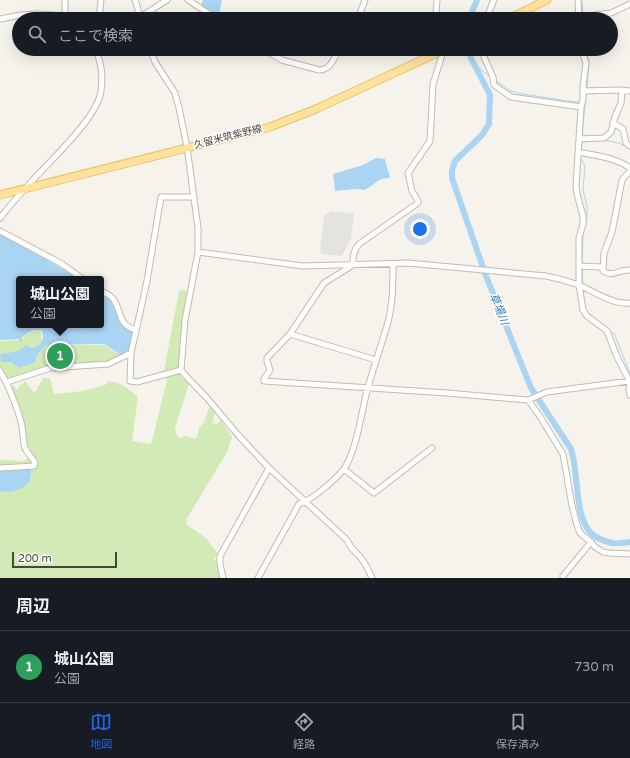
<!DOCTYPE html>
<html lang="ja">
<head>
<meta charset="utf-8">
<style>
	:root { --surface:#171b24; --page:#20242c; --text:#f1f3f6; --muted:#9ea1a6; --line:#363941; --accent:#2563eb }
	body { margin:0; font-family:"Varela Round","Noto Sans JP",sans-serif; background:var(--page); color:var(--text) }
	.scale { position:absolute; left:12px; bottom:10px; width:105px; box-sizing:border-box; padding-left:4px; border:2px solid #4b4439; border-top:0; font-size:11px; line-height:14px; white-space:nowrap; color:#4b4439; -webkit-text-stroke:3px #fff; paint-order:stroke }
	.you { position:absolute; left:420px; top:229px; width:14px; height:14px; margin:-10px; border:3px solid #fff; border-radius:50%; background:#1a73e8; box-shadow:0 0 0 6px #1a73e833 }
	.badge { display:grid; place-items:center; width:26px; height:26px; border-radius:50%; background:var(--accent); color:#fff; font-size:13px; font-weight:700 }
	.pin { position:absolute; translate:-50% -50%; border:2px solid #fff; box-shadow:0 1px 4px #0006 }
	.popup { position:absolute; left:16px; top:276px; width:88px; height:52px; box-sizing:border-box; display:grid; place-content:center; border-radius:4px; background:var(--surface); filter:drop-shadow(0 1px 3px #0005); font-size:13px; white-space:nowrap; color:var(--muted) }
	.popup b { font-size:15px; color:var(--text) }
	.popup::after { content:''; position:absolute; left:50%; top:100%; margin-left:-8px; border:8px solid transparent; border-top-color:var(--surface) }
	.list { margin:0; padding:0; list-style:none }
	h2 { display:flex; justify-content:space-between; align-items:center; height:52px; margin:0; padding:0 16px; font-size:17px }
	h2 small { font-size:13px; font-weight:400; color:var(--muted) }
	.list li { display:grid; grid-template-columns:26px 1fr auto; gap:12px; align-items:center; box-sizing:border-box; height:72px; padding:0 16px; border-top:1px solid var(--line) }
	.list b { display:block; font-size:15px; white-space:nowrap }
	.list p { margin:0; font-size:13px; white-space:nowrap; color:var(--muted) }
	.list em { font-size:13px; font-style:normal; color:var(--muted) }
	.icon { flex:none; width:22px; height:22px; fill:none; stroke:currentColor; stroke-width:2; stroke-linecap:round; stroke-linejoin:round }
	.map { position:relative; flex:none; width:630px; height:578px; overflow:hidden }
	.search { position:absolute; background:var(--surface); box-shadow:0 4px 16px #0002; left:12px; right:12px; top:12px; height:44px; display:flex; align-items:center; gap:10px; box-sizing:border-box; padding:0 14px; border-radius:22px; color:var(--muted); font-size:15px }
	.sheet { height:124px; background:var(--surface) }
	nav { display:flex; justify-content:space-around; align-items:center; box-sizing:border-box; height:56px; border-top:1px solid var(--line); background:var(--surface); font-size:11px; color:var(--muted) }
	nav a { display:grid; justify-items:center; gap:2px }
	nav .on { color:var(--accent) }
	.map>svg:first-child { display:block }
	.green { fill:#d2eab5 }
	.parking { fill:#e5e3e0 }
	.water { fill:#a9d4f2 }
	.lines { fill:none; stroke-linecap:round; stroke-linejoin:round }
	.stream { stroke:#a9d4f2; stroke-width:1 }
	.river { stroke:#a9d4f2; stroke-width:6 }
	.minor-casing { stroke:#c2bbae; stroke-width:7 }
	.major-casing { stroke:#e6c16a; stroke-width:9 }
	.minor { stroke:#fff; stroke-width:5 }
	.major { stroke:#ffe39c; stroke-width:7 }
	.major-bridge-casing { stroke:#e6c16a; stroke-width:9; stroke-linecap:butt }
	.major-bridge { stroke:#ffe39c; stroke-width:7 }
	.labels { text-anchor:middle; dominant-baseline:central; stroke-width:3; stroke-linejoin:round; paint-order:stroke }
	.street-label { font-size:10px; fill:#4b4439; stroke:#fff }
	.water-label { font-size:11px; font-style:italic; fill:#2e7ab2; stroke:#fff }
</style>
</head>
<body>
<div class="map">
<svg width="630" height="578" viewBox="0 0 630 578">
	<rect width="100%" height="100%" fill="#f6f3ec"/>
	<path class="green" d="M181 290 186 291 187 294 178 374 189 384 175 428 177 436 179 438 186 436 196 439C199 434 197 427 203 424L210 406 215 412 212 423 217 424 221 420 232 437 227 452 186 520 187 525 206 538 218 554 214 559 227 578H0V491L3 492 30 481 32 469H0V460L23 461 33 457 27 449 10 385 14 386 17 390 21 384 23 385 24 382H26L33 392 36 391 43 378H50L54 394 83 391 105 385 108 381C121 382 129 389 138 397L132 441 150 444 152 441 167 380 164 371 179 291Z
		M41 331V341L46 345H103L121 355 110 362 67 366 8 381 0 368V341L19 340 31 332Z"/>
	<path class="parking" d="M331 211 354 214 351 239 342 256 321 254 320 249 324 216Z"/>
	<path class="water" d="M203 0H222L219 15 216 16 201 5Z
		M376 158 385 159 390 178 381 179 365 190 356 189 335 191 333 174 363 165Z
		M0 233 80 279H19V325H101V293C122 303 111 325 134 332L130 351 121 355 104 344 46 345 36 356 35 362 19 368 11 362H1L0 354C9 353 21 352 26 345L32 348C42 346 44 340 42 330L31 331 21 338 22 342H20L19 339 0 340Z
		M33 467C30 471 32 477 29 482 25 489 7 494 0 491V469Z"/>
	<g class="lines">
		<path class="stream" d="M582 0 583 15
			M585 49 589 61 587 88
			M474 64 490 77
			M496 81 509 90 517 93 567 101 581 102
			M582 136 586 94
			M604 140 619 143 630 149
			M582 142 595 141
			M581 150 582 141
			M580 157 585 166 583 189 587 207V216L586 222
			M582 264 583 233
			M582 269 583 284
			M583 289 585 308 588 313 615 335 630 374"/>
		<path class="river" d="M469 19 477 0
			M469 49 471 58 490 95 489 124 482 135 455 161 452 170V178L486 276 531 388 571 449C579 472 574 514 590 532 595 538 604 541 612 543 617 544 624 543 630 542"/>
		<g class="minor-casing">
			<path id="minor" d="M135 0 140 16
				M188 0 217 19
				M437 0 436 13 439 19
				M578 0 579 19
				M65 16V0
				M579 17 611 13 630 4
				M0 19 21 15 38 14 99 18H131L142 16 167 0
				M99 19 101 0
				M358 19 365 0
				M486 19 494 0
				M150 49 155 62 175 93 179 108 187 147 198 228V252L185 320 181 370 184 374 207 398 238 435 269 468 347 540C350 548 356 552 361 558 366 564 369 571 372 578
				M262 49 282 60 319 70C331 70 334 58 339 49
				M444 49 433 84 430 141 408 173 412 191 418 201V203L359 244C353 251 353 257 353 265L324 283 290 334 267 358V361L270 370 264 379V381L447 393 528 400 547 392 630 381
				M483 49 484 57 493 77 494 85 511 97 581 107
				M581 49 586 63 583 86V99L581 107 576 186 577 194 583 216V224L579 238V285L583 310 587 316 607 331 618 359 630 382 629 389 630 395
				M583 91 619 90 630 91
				M613 123 623 129 626 143 630 146
				M579 139 604 138 611 132 615 117 621 103 622 90
				M578 152C595 155 616 158 630 168
				M630 171 622 180 612 232 604 253 603 271C613 278 619 269 630 270
				M0 218C10 205 21 193 32 181 50 161 98 117 101 91 102 84 102 74 101 67 100 61 97 55 97 49
				M0 231 62 264 83 279
				M198 252 303 266 408 263 546 276C557 278 568 281 579 285 595 292 613 305 630 303
				M579 266 602 267
				M101 291C106 293 111 295 114 300 122 313 118 325 136 330
				M290 334 376 360
				M181 370 137 382 130 381 131 353 147 281 161 197H194
				M0 371C9 386 18 409 22 426 23 433 23 441 25 448 27 453 33 458 35 463L34 466 0 468
				M7 382 50 368 108 364 131 353
				M528 400 539 415 563 454 572 506 577 525 580 533 591 542 595 547 603 552 610 553 630 554
				M344 469 374 493 432 448
				M563 576 591 542
				M223 578 220 564V556L269 468
				M258 578 299 504C311 501 336 479 344 469 356 451 361 416 366 395 372 371 381 347 388 322 393 303 393 283 393 264"/>
		</g>
		<g class="major-casing">
			<path id="major" d="M508 19 547 0
				M0 195 270 127 316 109 437 53"/>
		</g>
		<use href="#minor" class="minor"/>
		<use href="#major" class="major"/>
		<g class="major-bridge-casing">
			<path id="major-bridge" d="M437 53 444 49"/>
		</g>
		<use href="#major-bridge" class="major-bridge"/>
	</g>
	<g class="labels">
		<g class="street-label">
			<text transform="translate(228 137) rotate(-14)">久留米筑紫野線</text>
		</g>
		<g class="water-label">
			<text transform="translate(499 309) rotate(68)">草場川</text>
		</g>
	</g>
</svg>
<div class="scale">200 m</div>
<div class="you"></div>
<div class="pin badge" style="left:60px;top:356px;background:#2e9e5b">1</div>
<div class="popup"><b>城山公園</b>公園</div>
<div class="search"><svg class="icon" aria-label="search" viewBox="0 0 24 24"><circle cx="10" cy="10" r="6"/><path d="M15 15l6 6"/></svg>ここで検索</div>
</div>
<section class="sheet">
<h2>周辺<small></small></h2>
<ul class="list">
<li><span class="badge" style="background:#2e9e5b">1</span><div><b>城山公園</b><p>公園</p></div><em>730 m</em></li>
</ul>
</section>
<nav>
<a class="on"><svg class="icon" aria-label="map" viewBox="0 0 24 24"><path d="M3 6l6-2 6 2 6-2v14l-6 2-6-2-6 2zM9 4v14M15 6v14"/></svg>地図</a>
<a><svg class="icon" aria-label="directions" viewBox="0 0 24 24"><path d="M12 3l9 9-9 9-9-9zM9 14v-3h6M13 9l2 2-2 2"/></svg>経路</a>
<a><svg class="icon" aria-label="saved" viewBox="0 0 24 24"><path d="M7 4h10v16l-5-4-5 4z"/></svg>保存済み</a>
</nav>
</body>
</html>
